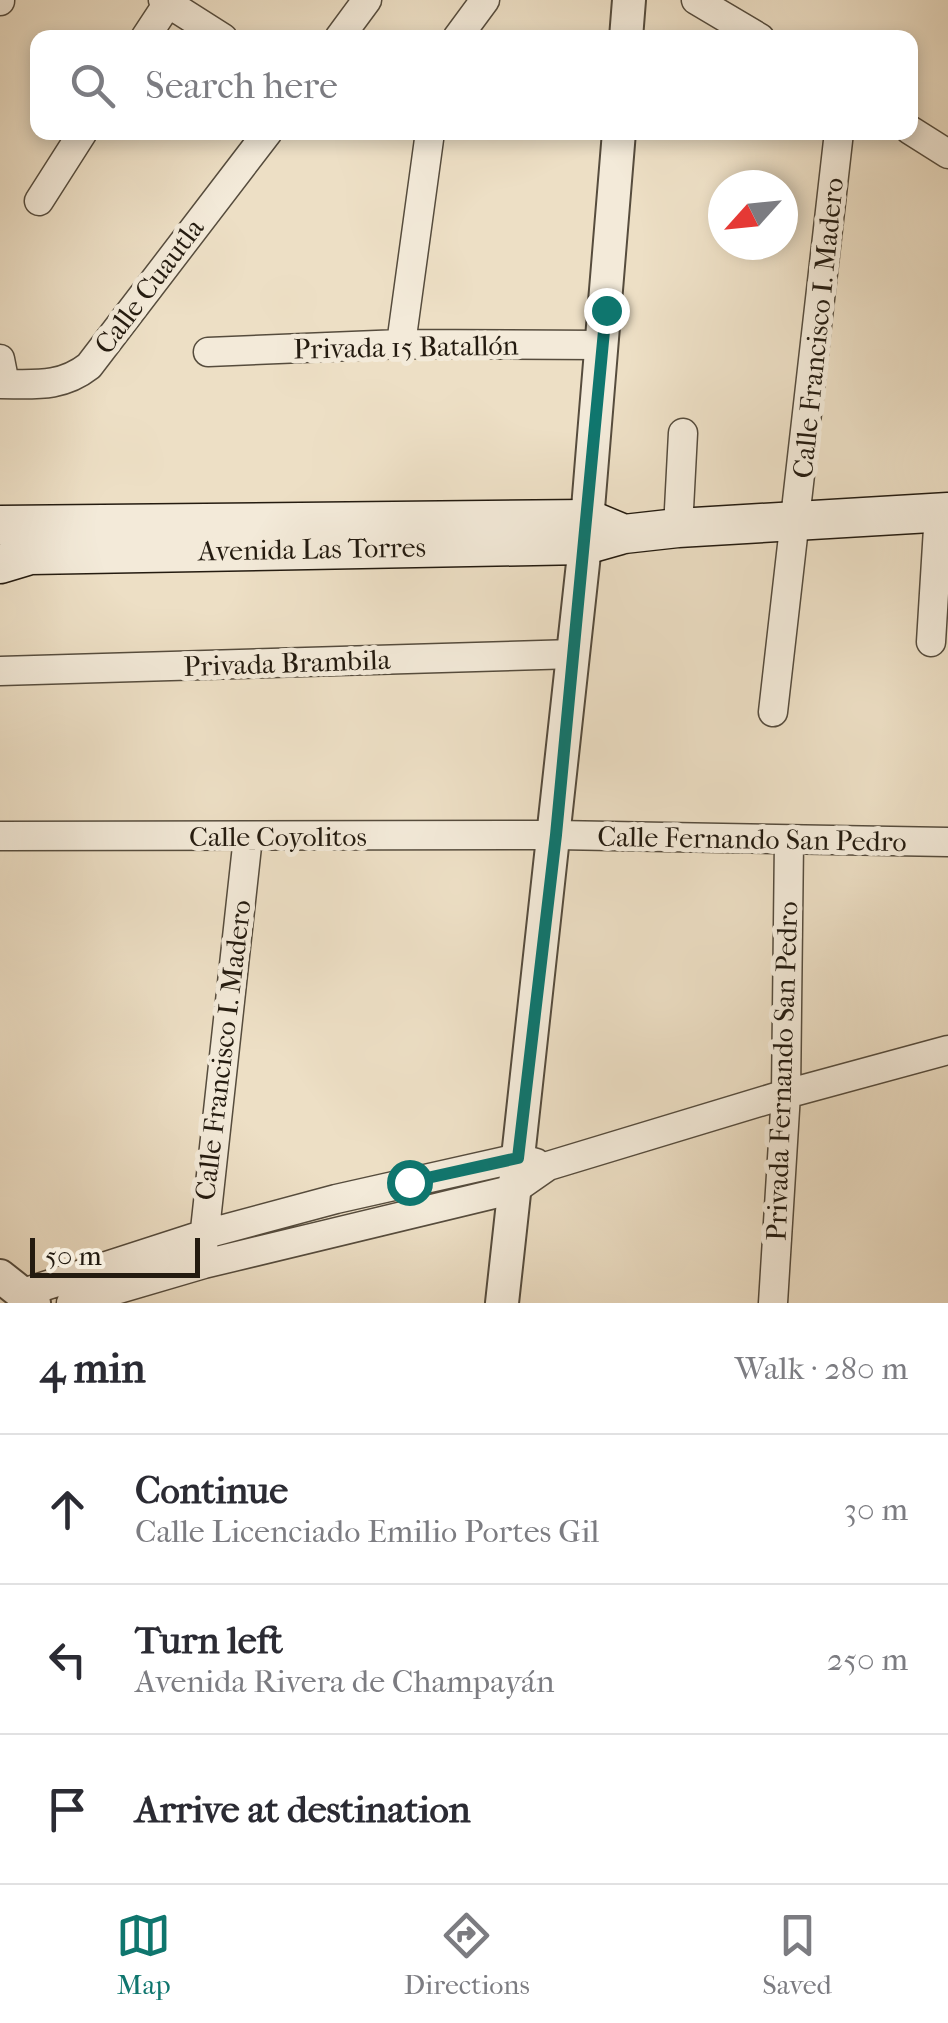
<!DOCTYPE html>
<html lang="en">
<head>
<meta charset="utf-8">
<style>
	:root { --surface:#fff; --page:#f7f7f7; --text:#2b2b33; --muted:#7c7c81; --line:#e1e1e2; --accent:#0f766e }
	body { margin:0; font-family:"IM FELL French Canon",serif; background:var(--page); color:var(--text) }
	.compass { position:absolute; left:708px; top:170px; width:90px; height:90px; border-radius:50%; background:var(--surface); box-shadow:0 5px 15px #0003; rotate:243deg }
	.scale { position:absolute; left:30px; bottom:25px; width:170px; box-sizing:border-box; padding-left:10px; border:5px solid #241b10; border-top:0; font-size:28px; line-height:35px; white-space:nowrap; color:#241b10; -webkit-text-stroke:8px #f3ead9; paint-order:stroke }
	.stop { position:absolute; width:30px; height:30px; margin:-22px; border:8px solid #0f766e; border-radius:50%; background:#fff }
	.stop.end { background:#0f766e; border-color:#fff; box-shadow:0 2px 10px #0008 }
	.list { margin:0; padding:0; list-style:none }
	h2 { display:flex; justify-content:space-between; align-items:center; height:130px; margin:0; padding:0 40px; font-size:42px }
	h2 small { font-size:32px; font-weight:400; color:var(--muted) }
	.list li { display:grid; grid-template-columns:65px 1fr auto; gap:30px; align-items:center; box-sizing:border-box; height:150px; padding:0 40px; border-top:2px solid var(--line) }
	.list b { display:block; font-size:38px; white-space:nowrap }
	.list p { margin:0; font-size:32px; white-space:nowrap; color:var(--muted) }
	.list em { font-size:32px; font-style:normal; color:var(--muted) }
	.icon { flex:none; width:55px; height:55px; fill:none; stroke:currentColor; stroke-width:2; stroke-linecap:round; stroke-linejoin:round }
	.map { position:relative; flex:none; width:948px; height:1303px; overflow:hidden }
	.search { position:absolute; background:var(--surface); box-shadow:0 5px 15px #0003; left:30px; right:30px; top:30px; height:110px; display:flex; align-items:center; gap:25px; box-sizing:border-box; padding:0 35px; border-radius:20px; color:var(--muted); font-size:38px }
	.sheet { height:580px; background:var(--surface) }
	nav { display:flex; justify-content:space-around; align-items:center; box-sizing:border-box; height:140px; border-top:2px solid var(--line); background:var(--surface); font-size:28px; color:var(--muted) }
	nav a { display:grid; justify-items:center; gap:5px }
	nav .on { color:var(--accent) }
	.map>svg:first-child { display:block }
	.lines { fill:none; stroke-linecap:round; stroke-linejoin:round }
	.minor-casing { stroke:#564c3d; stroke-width:31 }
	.tertiary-casing { stroke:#564c3d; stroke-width:36 }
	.secondary-casing { stroke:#241b10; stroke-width:41 }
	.minor { stroke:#f3ead9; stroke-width:28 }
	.tertiary { stroke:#f3ead9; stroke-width:32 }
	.secondary { stroke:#f3ead9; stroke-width:38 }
	.route { stroke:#0f766e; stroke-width:12 }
	.labels { text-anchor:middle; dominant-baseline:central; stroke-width:10; stroke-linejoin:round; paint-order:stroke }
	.street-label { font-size:28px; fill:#241b10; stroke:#f3ead9 }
</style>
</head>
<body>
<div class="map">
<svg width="948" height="1303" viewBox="0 0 948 1303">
	<rect width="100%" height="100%" fill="#eddfc5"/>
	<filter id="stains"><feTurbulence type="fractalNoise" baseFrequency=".002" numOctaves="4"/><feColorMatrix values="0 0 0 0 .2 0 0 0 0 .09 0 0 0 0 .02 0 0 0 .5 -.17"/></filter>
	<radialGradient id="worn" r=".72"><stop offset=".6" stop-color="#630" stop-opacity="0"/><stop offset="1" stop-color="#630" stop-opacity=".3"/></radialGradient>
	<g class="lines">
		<g class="minor-casing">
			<path id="minor" d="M163 0 223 38
				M696 0 760 38
				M0 1V0
				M145 38 168 3
				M339 38 367 0
				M457 38 485 0
				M910 130 948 154
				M39 201 83 132
				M401 344 430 132
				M208 352 401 344 603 345
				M0 359 5 384
				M0 384C34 384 61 388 89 366L268 132
				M678 528 683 433
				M931 642 939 512
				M0 671 574 654
				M773 712 839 132
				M0 836 556 835 948 842
				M203 1248 248 837
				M23 1293 202 1235 336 1199 518 1158 536 1163
				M71 1303 204 1264 515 1189 548 1166 786 1094 948 1050
				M773 1303 786 1094 789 840"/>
		</g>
		<g class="tertiary-casing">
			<path id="tertiary" d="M626 38 629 0
				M0 1276 34 1303
				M502 1303 585 545 619 132"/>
		</g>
		<g class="secondary-casing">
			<path id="secondary" d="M0 525 588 519 624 534
				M0 564 30 555 585 545 624 534 678 528 948 512"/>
		</g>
		<use href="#minor" class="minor"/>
		<use href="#tertiary" class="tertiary"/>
		<use href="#secondary" class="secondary"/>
	</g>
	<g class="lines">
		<path class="route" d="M409 1182 518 1158 556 835 606 310"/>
	</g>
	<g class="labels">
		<g class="street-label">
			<text transform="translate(149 286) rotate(-53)">Calle Cuautla</text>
			<text transform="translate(818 328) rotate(-84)">Calle Francisco I. Madero</text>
			<text transform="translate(406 347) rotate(-1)">Privada 15 Batallón</text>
			<text transform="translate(312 549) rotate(-1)">Avenida Las Torres</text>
			<text transform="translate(287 663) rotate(-2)">Privada Brambila</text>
			<text x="278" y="836">Calle Coyolitos</text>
			<text transform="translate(752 839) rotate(1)">Calle Fernando San Pedro</text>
			<text transform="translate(223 1050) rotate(-83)">Calle Francisco I. Madero</text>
			<text transform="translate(782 1071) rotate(-88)">Privada Fernando San Pedro</text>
		</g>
	</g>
	<rect width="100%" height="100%" filter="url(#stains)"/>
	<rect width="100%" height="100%" fill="url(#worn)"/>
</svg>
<svg class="compass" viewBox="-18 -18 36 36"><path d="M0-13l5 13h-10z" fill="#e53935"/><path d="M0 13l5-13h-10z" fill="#7c7c81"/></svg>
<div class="scale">50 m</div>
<div class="stop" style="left:409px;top:1182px"></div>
<div class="stop end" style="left:606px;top:310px"></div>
<div class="search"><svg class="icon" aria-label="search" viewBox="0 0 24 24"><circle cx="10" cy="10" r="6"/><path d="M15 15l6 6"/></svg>Search here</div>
</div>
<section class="sheet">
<h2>4 min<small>Walk · 280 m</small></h2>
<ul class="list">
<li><svg class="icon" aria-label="ahead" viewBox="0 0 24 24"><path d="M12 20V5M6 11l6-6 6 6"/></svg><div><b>Continue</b><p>Calle Licenciado Emilio Portes Gil</p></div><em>30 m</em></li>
<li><svg class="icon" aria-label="left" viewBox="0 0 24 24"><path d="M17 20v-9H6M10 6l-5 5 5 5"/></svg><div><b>Turn left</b><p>Avenida Rivera de Champayán</p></div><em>250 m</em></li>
<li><svg class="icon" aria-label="arrive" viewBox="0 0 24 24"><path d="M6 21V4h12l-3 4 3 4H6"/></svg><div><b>Arrive at destination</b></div></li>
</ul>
</section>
<nav>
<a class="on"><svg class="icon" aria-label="map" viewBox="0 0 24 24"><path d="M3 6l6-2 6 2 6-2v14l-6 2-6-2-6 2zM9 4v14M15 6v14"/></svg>Map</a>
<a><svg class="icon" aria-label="directions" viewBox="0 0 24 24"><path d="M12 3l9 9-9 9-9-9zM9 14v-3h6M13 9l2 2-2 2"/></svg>Directions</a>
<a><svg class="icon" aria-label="saved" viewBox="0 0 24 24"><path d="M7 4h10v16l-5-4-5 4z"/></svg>Saved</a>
</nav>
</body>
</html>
